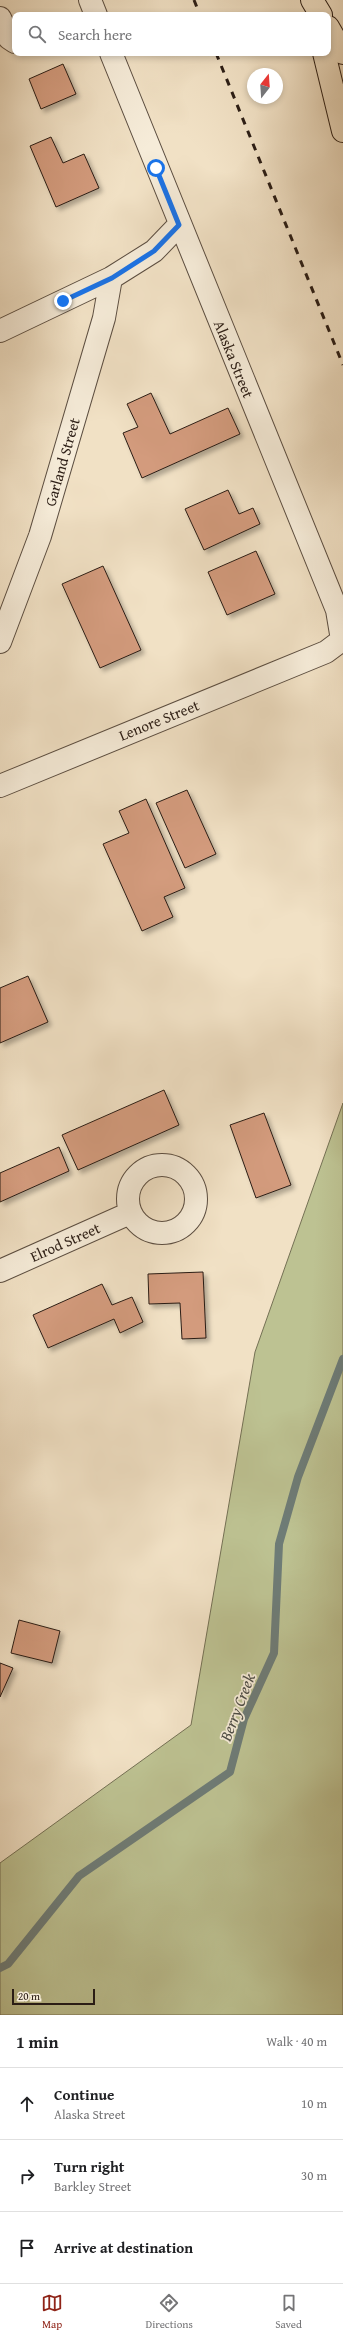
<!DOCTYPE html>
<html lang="en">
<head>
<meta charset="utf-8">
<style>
	:root { --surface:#fff; --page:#f2f2f2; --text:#202124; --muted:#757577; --line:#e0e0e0; --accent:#8f2418 }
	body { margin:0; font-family:"Gentium Book Plus",serif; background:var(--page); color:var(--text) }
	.compass { position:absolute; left:247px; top:68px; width:36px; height:36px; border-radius:50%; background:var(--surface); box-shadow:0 2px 6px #0003; rotate:17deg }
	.scale { position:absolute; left:12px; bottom:10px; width:83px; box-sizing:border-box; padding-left:4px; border:2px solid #2b1d15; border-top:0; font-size:11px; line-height:14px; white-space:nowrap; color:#2b1d15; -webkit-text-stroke:3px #f6ecd9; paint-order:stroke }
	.stop { position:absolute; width:12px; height:12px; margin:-9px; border:3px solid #1a73e8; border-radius:50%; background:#fff }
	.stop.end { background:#1a73e8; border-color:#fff; box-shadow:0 1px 4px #0008 }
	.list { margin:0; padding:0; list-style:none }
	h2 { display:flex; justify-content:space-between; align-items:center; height:52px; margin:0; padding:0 16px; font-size:17px }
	h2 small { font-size:13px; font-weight:400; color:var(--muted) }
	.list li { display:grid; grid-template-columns:26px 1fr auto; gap:12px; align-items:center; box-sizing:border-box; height:72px; padding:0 16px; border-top:1px solid var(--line) }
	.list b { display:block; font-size:15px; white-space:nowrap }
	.list p { margin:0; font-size:13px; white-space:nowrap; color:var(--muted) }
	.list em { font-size:13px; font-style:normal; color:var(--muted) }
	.icon { flex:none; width:22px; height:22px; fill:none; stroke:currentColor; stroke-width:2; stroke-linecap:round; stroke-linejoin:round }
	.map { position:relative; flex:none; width:343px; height:2015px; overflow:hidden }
	.search { position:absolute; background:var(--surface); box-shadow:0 2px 6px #0003; left:12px; right:12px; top:12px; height:44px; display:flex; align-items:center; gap:10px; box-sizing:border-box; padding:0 14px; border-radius:8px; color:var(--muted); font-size:15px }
	.sheet { height:268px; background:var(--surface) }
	nav { display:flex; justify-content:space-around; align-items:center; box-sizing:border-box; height:56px; border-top:1px solid var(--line); background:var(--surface); font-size:11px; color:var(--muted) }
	nav a { display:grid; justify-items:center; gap:2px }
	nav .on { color:var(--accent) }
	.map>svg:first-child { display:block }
	.green { fill:#bdc292; stroke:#747054 }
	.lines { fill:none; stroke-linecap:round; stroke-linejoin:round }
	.stream { stroke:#6e7c77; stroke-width:8 }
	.building { fill:#d39b7d; stroke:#2b1d15; filter:url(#shadow) }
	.minor-casing { stroke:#5c4e41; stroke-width:24 }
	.major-casing { stroke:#2b1d15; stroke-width:24 }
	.minor { stroke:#f6ecd9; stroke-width:22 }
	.major { stroke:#f1e1c5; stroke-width:22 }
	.rail { stroke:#2b1d15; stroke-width:3; stroke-dasharray:7 7; stroke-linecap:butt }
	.route { stroke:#1a73e8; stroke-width:5 }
	.labels { text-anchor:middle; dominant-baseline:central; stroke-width:3.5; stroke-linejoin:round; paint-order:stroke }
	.street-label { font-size:15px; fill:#2b1d15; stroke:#f6ecd9 }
	.water-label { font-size:16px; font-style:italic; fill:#4d4d46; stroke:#f6ecd9 }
</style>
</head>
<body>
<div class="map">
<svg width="343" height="2015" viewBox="0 0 343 2015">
	<defs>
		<filter id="shadow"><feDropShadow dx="3.5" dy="3.5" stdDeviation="2" flood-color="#0004"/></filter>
	</defs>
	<rect width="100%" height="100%" fill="#f1e1c5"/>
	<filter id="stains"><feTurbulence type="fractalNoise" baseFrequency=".005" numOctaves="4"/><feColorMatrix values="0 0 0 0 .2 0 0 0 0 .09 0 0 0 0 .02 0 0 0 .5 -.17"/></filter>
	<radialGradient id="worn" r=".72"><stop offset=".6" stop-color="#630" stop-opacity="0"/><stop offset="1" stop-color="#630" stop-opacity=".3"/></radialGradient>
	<path class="green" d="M343 1103V2015H0V1863L191 1725 255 1352Z"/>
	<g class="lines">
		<path class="stream" d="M0 1968 8 1964 79 1876 230 1772 244 1719 274 1653 279 1544 298 1477 343 1359"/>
	</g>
	<path class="building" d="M63 64 76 94 41 109 29 79Z
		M51 137 63 163 84 154 99 188 56 207 30 146Z
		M151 393 170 434 228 408 240 434 142 478 123 433 138 427 127 404Z
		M228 490 239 514 253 508 260 524 204 550 185 509Z
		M256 551 275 594 227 615 208 572Z
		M103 566 141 650 100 668 62 584Z
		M187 790 216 854 185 868 156 803Z
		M146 799 185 888 164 897 173 917 142 931 103 844 129 833 119 811Z
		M28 976 48 1022 0 1043V988Z
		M164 1090 179 1125 78 1170 62 1135Z
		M264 1113 291 1185 256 1198 230 1125Z
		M59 1147 69 1171 0 1202V1173Z
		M203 1272 206 1338 182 1339 180 1303 149 1304 148 1274Z
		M102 1284 112 1305 132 1297 143 1322 120 1333 114 1319 48 1348 33 1315Z
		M19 1620 60 1631 52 1663 11 1653Z
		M0 1663 13 1668 0 1697Z"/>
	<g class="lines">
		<g class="minor-casing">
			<path id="minor" d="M90 0 96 15
				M0 18 9 38 15 42
				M0 331 111 278 154 251 179 225
				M0 642 40 536 104 318 111 278
				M0 786 326 652 342 640 337 610 111 53
				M128 1199a34 34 0 1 1 68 0a34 34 0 1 1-68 0Z
				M0 1271 130 1213"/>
		</g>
		<g class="major-casing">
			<path id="major" d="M312 0 321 15
				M328 27 343 53
				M324 53 343 131"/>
		</g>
		<use href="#minor" class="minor"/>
		<use href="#major" class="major"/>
		<path class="rail" d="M194 0 200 15
			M216 53 343 365"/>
	</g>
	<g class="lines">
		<path class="route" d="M63 301 112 278 154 251 179 225 156 168"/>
	</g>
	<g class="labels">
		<g class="street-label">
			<text transform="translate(234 359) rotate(68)">Alaska Street</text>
			<text transform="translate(62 462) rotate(-74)">Garland Street</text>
			<text transform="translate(159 720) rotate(-22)">Lenore Street</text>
			<text transform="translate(65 1242) rotate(-24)">Elrod Street</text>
		</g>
		<g class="water-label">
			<text transform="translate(237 1707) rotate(-69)">Berry Creek</text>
		</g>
	</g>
	<rect width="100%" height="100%" filter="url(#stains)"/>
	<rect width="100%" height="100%" fill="url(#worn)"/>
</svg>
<svg class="compass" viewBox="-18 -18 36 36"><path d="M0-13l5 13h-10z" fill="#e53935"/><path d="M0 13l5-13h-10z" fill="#757577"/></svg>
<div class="scale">20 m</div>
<div class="stop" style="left:156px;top:168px"></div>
<div class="stop end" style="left:63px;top:301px"></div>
<div class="search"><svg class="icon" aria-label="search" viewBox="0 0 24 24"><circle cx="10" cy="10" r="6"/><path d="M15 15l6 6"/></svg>Search here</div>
</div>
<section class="sheet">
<h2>1 min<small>Walk · 40 m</small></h2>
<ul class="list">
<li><svg class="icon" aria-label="ahead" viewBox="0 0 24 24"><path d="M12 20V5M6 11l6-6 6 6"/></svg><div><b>Continue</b><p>Alaska Street</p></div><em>10 m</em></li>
<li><svg class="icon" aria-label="right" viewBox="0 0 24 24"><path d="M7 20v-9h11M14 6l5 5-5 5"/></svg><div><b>Turn right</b><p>Barkley Street</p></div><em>30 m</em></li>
<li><svg class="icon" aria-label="arrive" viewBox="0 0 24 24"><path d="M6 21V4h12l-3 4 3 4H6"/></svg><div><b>Arrive at destination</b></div></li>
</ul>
</section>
<nav>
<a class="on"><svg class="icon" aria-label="map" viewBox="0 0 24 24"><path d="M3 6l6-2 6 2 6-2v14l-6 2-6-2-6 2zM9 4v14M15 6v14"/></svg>Map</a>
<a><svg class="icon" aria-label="directions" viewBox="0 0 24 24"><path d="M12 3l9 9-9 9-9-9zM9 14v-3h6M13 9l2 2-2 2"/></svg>Directions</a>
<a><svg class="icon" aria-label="saved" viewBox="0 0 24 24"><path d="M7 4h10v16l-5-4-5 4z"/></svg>Saved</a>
</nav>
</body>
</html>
